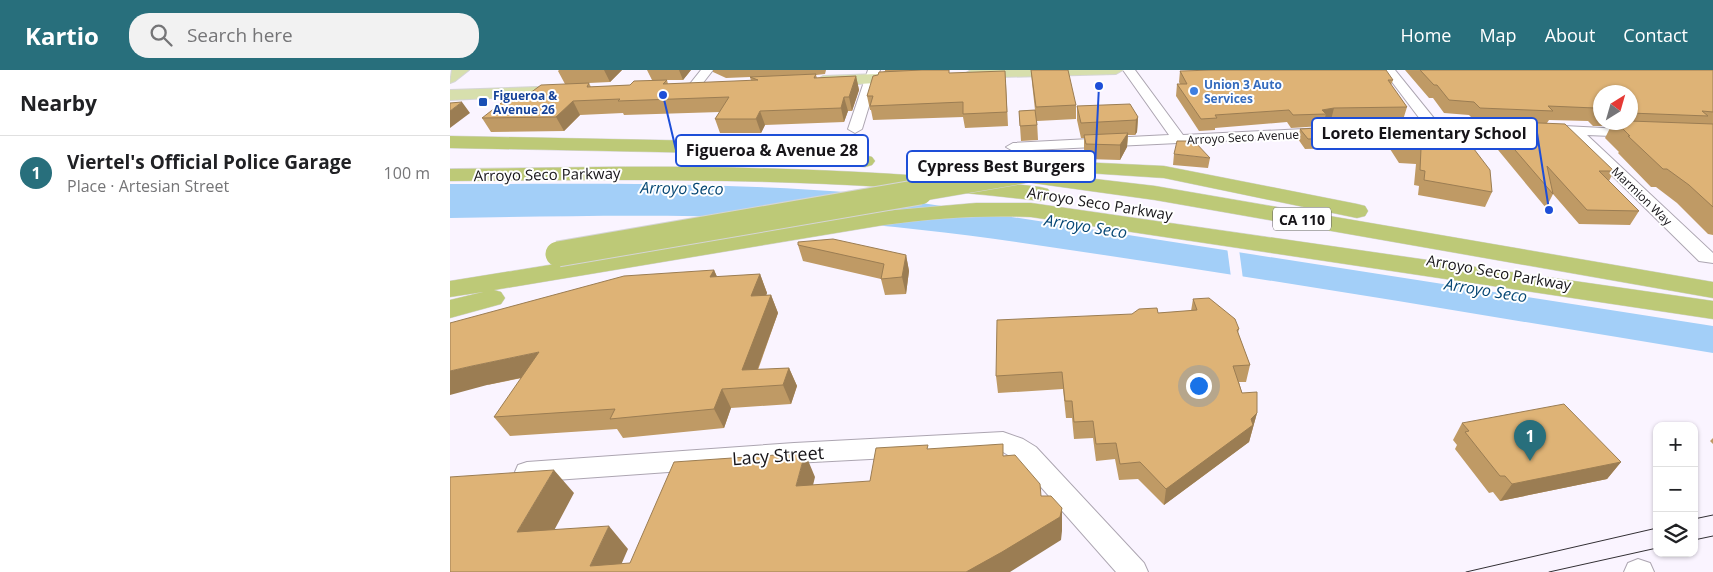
<!DOCTYPE html>
<html lang="en">
<head>
<meta charset="utf-8">
<style>
	:root { --surface:#fff; --page:#f2f2f2; --text:#202124; --muted:#757577; --line:#e0e0e0; --accent:#286f7c }
	body { margin:0; font-family:"Open Sans",sans-serif; background:var(--page); color:var(--text) }
	.controls { position:absolute; right:15px; bottom:15px; display:grid; overflow:hidden; border-radius:10px; box-shadow:0 1px 4px #0004 }
	.controls button { width:45px; height:45px; display:grid; place-items:center; padding:0; border:0; border-bottom:1px solid var(--line); background:var(--surface); color:var(--text); font:25px sans-serif }
	.compass { position:absolute; left:1143px; top:15px; width:45px; height:45px; border-radius:50%; background:var(--surface); box-shadow:0 1px 4px #0004; rotate:37deg }
	.you { position:absolute; left:748px; top:315px; width:18px; height:18px; margin:-12px; border:4px solid #fff; border-radius:50%; background:#1a73e8; box-shadow:0 0 0 8px #1a73e833 }
	.badge { display:grid; place-items:center; width:32px; height:32px; border-radius:50%; background:var(--accent); color:#fff; font-size:16px; font-weight:700 }
	.pin { position:absolute; translate:-50% -41px; filter:drop-shadow(0 1px 2px #0008) }
	.pin::after { content:''; position:absolute; top:26px; width:18px; height:15px; background:inherit; clip-path:polygon(0 0,100% 0,50% 100%) }
	.list { margin:0; padding:0; list-style:none }
	h2 { display:flex; justify-content:space-between; align-items:center; height:65px; margin:0; padding:0 20px; font-size:21px }
	h2 small { font-size:16px; font-weight:400; color:var(--muted) }
	.list li { display:grid; grid-template-columns:32px 1fr auto; gap:15px; align-items:center; box-sizing:border-box; height:75px; padding:0 20px; border-top:1px solid var(--line) }
	.list b { display:block; font-size:19px; white-space:nowrap }
	.list p { margin:0; font-size:16px; white-space:nowrap; color:var(--muted) }
	.list em { font-size:16px; font-style:normal; color:var(--muted) }
	.icon { flex:none; width:28px; height:28px; fill:none; stroke:currentColor; stroke-width:2; stroke-linecap:round; stroke-linejoin:round }
	.map { position:relative; flex:none; width:1263px; height:502px; overflow:hidden }
	header { display:flex; align-items:center; gap:30px; box-sizing:border-box; height:70px; padding:0 25px; background:var(--accent); color:#fff }
	header strong { font-size:24px }
	nav { display:flex; gap:28px; margin-inline-start:auto; font-size:18px }
	.search { width:350px; height:45px; background:var(--page); display:flex; align-items:center; gap:12px; box-sizing:border-box; padding:0 18px; border-radius:20px; color:var(--muted); font-size:19px }
	main { display:flex }
	aside { flex:1; background:var(--surface) }
	.map>svg:first-child { display:block }
	.water { fill:#a3cff8 }
	.pier { fill:#faf4ff }
	.lines { fill:none; stroke-linecap:round; stroke-linejoin:round }
	.minor-casing { stroke:#aca5b1; stroke-width:2 }
	.major-casing { stroke:#d5d5d5; stroke-width:2 }
	.highway-casing { stroke:#d5d5d5; stroke-width:1 }
	.minor { fill:#fff; fill-rule:evenodd }
	.major { fill:#d7dfad; fill-rule:evenodd }
	.highway { fill:#bdc977; fill-rule:evenodd }
	.tram { stroke:#322f34; stroke-width:1 }
	.highway-bridge-far1-casing { stroke:#d5d5d5; stroke-width:20; stroke-linecap:butt }
	.highway-bridge-casing { stroke:#d5d5d5; stroke-width:27; stroke-linecap:butt }
	.highway-bridge-far1 { stroke:#bdc977; stroke-width:19 }
	.highway-bridge { stroke:#bdc977; stroke-width:25 }
	.wall { fill:#bf9a65; fill-rule:evenodd }
	.shaded-wall { fill:#9b7d53 }
	.building { fill:#deb376; stroke:#9b7d53 }
	.shop-dot { fill:#3f7fe0; stroke:#fff; stroke-width:2 }
	.transit-dot { fill:#1a4fb4; stroke:#fff; stroke-width:2 }
	.labels { text-anchor:middle; dominant-baseline:central; stroke-width:4; stroke-linejoin:round; paint-order:stroke }
	.far-shop-label { font-size:12px; font-weight:bold; fill:#366cbe; stroke:#fff; text-anchor:start }
	.far-transit-label { font-size:12px; font-weight:bold; fill:#164399; stroke:#fff; text-anchor:start }
	.far-street-label { font-size:12px; fill:#161418; stroke:#fff }
	.shield { fill:#fff; stroke:#5c5a5d; stroke-width:1 }
	.shield-label { font-size:14px; font-weight:bold; fill:#161418 }
	.street-label { font-size:15px; fill:#161418; stroke:#fff }
	.water-label { font-size:16px; font-style:italic; fill:#064775; stroke:#fff }
	.near-street-label { font-size:18px; fill:#161418; stroke:#fff }
	.leader { fill:none; stroke:#1d4ed8; stroke-width:2 }
	.callout-dot { fill:#1d4ed8; stroke:#fff; stroke-width:2 }
	.callout { fill:#fff; stroke:#1d4ed8; stroke-width:2 }
	.callout-label { font-size:16px; text-anchor:middle; font-weight:bold; fill:#161418 }
</style>
</head>
<body>
<header>
<strong>Kartio</strong>
<div class="search"><svg class="icon" aria-label="search" viewBox="0 0 24 24"><circle cx="10" cy="10" r="6"/><path d="M15 15l6 6"/></svg>Search here</div>
<nav><a>Home</a><a>Map</a><a>About</a><a>Contact</a></nav>
</header>
<main>
<aside>
<h2>Nearby<small></small></h2>
<ul class="list">
<li><span class="badge">1</span><div><b>Viertel's Official Police Garage</b><p>Place · Artesian Street</p></div><em>100 m</em></li>
</ul>
</aside>
<div class="map">
<svg width="1263" height="502" viewBox="0 0 1263 502">
	<rect width="100%" height="100%" fill="#faf4ff"/>
	<path class="water" d="M0 114C136 114 272 112 408 123L1263 256V283C1080 253 897 222 713 194 600 177 486 158 371 151 247 143 124 146 0 148Z"/>
	<path class="pier" d="M777 177 789 179 793 209 781 207Z"/>
	<g class="lines">
		<g class="minor-casing">
			<path id="minor" d="M251 0H263L249 18H241L239 15Z
				M418 0H430L412 59 405 63 398 59Z
				M673 0H685L733 65 973 53 933 0H945L987 52 1063 54 1070 58 1063 62 997 60 563 81 556 77 563 73 719 65Z
				M1095 55 1191 60 1193 63 1191 66 1186 67 1137 65 1263 183V193L1249 191 1120 64 1090 62 1088 59 1090 56Z
				M553 362 573 369 586 377 694 493 698 502H666L568 391 553 382 344 393 77 412 68 409 65 402 68 395 77 392 344 373Z
				M1188 489 1200 493 1204 502H1174L1178 493Z"/>
		</g>
		<g class="major-casing">
			<path id="major" d="M2 0H19L5 11 0 13Z
				M521 0H673L666 4 516 8 513 5Z
				M456 3 461 5 464 8 461 11 373 16 365 11 373 6Z
				M116 16 124 21 122 24 0 30V20Z"/>
		</g>
		<g class="highway-casing">
			<path id="highway" d="M0 66 259 71 415 85 422 87 425 91 422 95 415 97 259 83 0 78Z
				M629 92 714 96 907 134 915 136 918 141 915 146 907 148 714 108 622 102 619 98 622 94Z
				M148 97C296 96 443 100 590 117L598 119 601 124 598 129 590 131C394 107 197 109 0 111V99Z
				M568 100 705 116 1263 212V228L705 130 561 110 557 106 561 102Z
				M526 133H581L1263 231V249L581 147C532 145 483 148 434 155L44 220 51 222 55 228 51 234 0 248V230L33 222 0 227V211L434 141Z"/>
		</g>
		<use href="#minor" class="minor"/>
		<use href="#major" class="major"/>
		<use href="#highway" class="highway"/>
		<path class="tram" d="M1244 449 1263 445
			M1244 470 1263 466
			M1016 502 1207 458
			M1099 502 1207 478"/>
		<g class="highway-bridge-far1-casing">
			<path id="highway-bridge-far1" d="M463 123 578 103 627 98"/>
		</g>
		<g class="highway-bridge-casing">
			<path id="highway-bridge" d="M108 184 470 122"/>
		</g>
		<use href="#highway-bridge-far1" class="highway-bridge-far1"/>
		<use href="#highway-bridge" class="highway-bridge"/>
	</g>
	<path class="wall" d="M109 0H172L160 12 139 13 141 17 180 15 202 10 197 0H241L233 10H217L218 14 301 11 300 7 276 8 263 2V0H376L375 4 366 5 367 8 406 6 409 20 402 41H398L394 52 315 55 311 63H270L265 49 270 42 174 45 173 43 130 45 114 61 41 62 32 48 76 26 115 14 108 1Z
		M435 0H499V3L556 14 558 56 515 58 513 47 423 50 421 40H420L417 26 428 5 435 1Z
		M581 0 626 35V49L587 51 588 70 571 71 569 41 585 40 582 13Z
		M955 0H1263V165L1258 164 1227 133 1206 117H1201L1168 83 1169 82 1155 68 1161 56H1143L1138 51 1099 50 1097 53 1164 101 1159 111 1189 141 1180 155 1129 154 1103 124 1096 138 1034 63 1039 52 1025 51 1019 45 994 43 983 28H979ZM1150 22H1180V52H1150Z
		M730 1 943 10 941 15 957 37 953 50H881L874 51 872 56 841 58 837 52 765 58V60L749 61 726 26 727 14H730L729 12Z
		M627 36 688 47 687 62 685 65H678L677 77 670 90 636 89 634 79V68H631L627 50Z
		M964 55 1042 122 1035 137 968 125 969 116 964 115 966 94 949 93 940 79 945 64H960Z
		M850 59 892 68 889 78 855 79 848 69Z
		M724 84 760 88 758 98 723 95Z
		M348 175 456 185 459 201 456 224 435 225 431 209 353 191Z
		M264 200 267 207 310 204 317 223 316 225H321L328 243 308 300 339 298 347 316 341 334 281 338 274 358 173 368 167 359 60 366 44 347 72 308 37 315Z
		M743 229 789 259 788 263 800 295 796 312H789L792 323 807 343 799 372 714 435 688 409 669 410 665 389 646 391 643 368 624 369 622 348H616L613 319 548 323 546 306 708 243 741 241Z
		M1012 353 1171 392 1157 409 1050 431 1043 422 1039 423 1005 379 1007 375 1003 370Z
		M1263 368V374L1260 371Z"/>
	<path class="shaded-wall" d="M154 0H172L160 12Z
		M229 0H241L233 10Z
		M406 6 409 20 402 41 399 27Z
		M394 27 398 41 394 52 391 38Z
		M123 31 130 45 114 61 106 47Z
		M12 32 20 43 0 58V41Z
		M884 38 881 50 874 51 876 44 872 40Z
		M310 41 315 55 311 63 306 49Z
		M688 47 687 62 685 65 686 50Z
		M678 63 677 77 670 90V75Z
		M456 185 459 201 456 224 452 207Z
		M264 200 272 218 260 207Z
		M310 204 317 223 309 245 301 226Z
		M321 225 328 243 301 317 292 300Z
		M89 282 103 301 37 315 0 325V301L22 296Z
		M339 298 347 316 341 334 333 315Z
		M272 319 281 338 274 358 264 339Z
		M807 343 799 372 714 435 716 419 801 349Z
		M355 383 365 407 357 440 346 416Z
		M1171 392 1157 409 1050 431 1062 414Z
		M104 400 124 423 91 485 67 462Z
		M612 438V461L611 470 560 502H516Z
		M159 456 178 479 168 502 140 496Z"/>
	<path class="building" d="M472 0H499V3L555 1 557 42 513 44V32L420 36 423 26H417L423 6 428 5 429 2Z
		M581 0H618L626 35 586 37Z
		M764 0H936L943 10H938L957 37 884 38 872 40 876 44 843 45 839 40 765 45 767 48 751 49 727 14H737L730 1Z
		M970 0H1263V42L1252 41 1258 46 1180 43V22H1150V42L1145 38 1098 36 1103 41 1030 38 1024 32 999 30 987 15H984Z
		M366 4 364 8 406 6 399 27H394L391 38 310 41 306 49H265L279 27 168 31 170 29 123 31 106 47 32 48 59 27 76 26 91 15 139 13 137 17 180 15 184 11 217 10 213 14 308 10 300 7Z
		M12 32 0 41V33Z
		M680 34 688 47 686 50 631 53 627 36Z
		M585 40 587 55 570 56 569 41Z
		M1040 51 1115 54 1164 101H1149L1189 141 1137 140 1097 96 1103 124Z
		M1180 51 1263 54V137L1239 115 1217 99H1213L1178 66H1180L1166 52H1180Z
		M964 55 993 57 1003 66H1014L1040 100 1042 122 974 110 975 101 970 100 971 79 954 78 945 64 970 65Z
		M884 57 892 68 858 69 850 59Z
		M678 63 670 75 636 74 634 65Z
		M727 71H744L760 88 724 84Z
		M383 169 456 185 452 207 431 209 434 194 348 175V172Z
		M264 200 260 207 310 204 301 226 321 225 292 300 339 298 333 315 272 319 264 339 160 349 165 339 44 347 89 282 22 296 0 301V253L174 206Z
		M759 228 785 249 789 259 787 260 800 295 783 296 792 323 807 322V343L801 349 803 355 716 419 690 392 670 394 666 373 646 374 643 351 624 352 622 331H615L612 302 546 306 547 250 682 244 689 239 707 238 708 243 747 240 743 229Z
		M1114 334 1171 392 1062 414 1055 406H1050L1038 391 1015 362 1019 361 1012 353Z
		M553 374V386L565 385 590 414 591 426H601L612 438 610 447 552 482 516 502H0V407L104 400 67 462 159 456 140 496 180 493 224 392 355 383 346 416 420 411 426 378 478 375 477 379Z"/>
	<circle class="shop-dot" cx="744" cy="21" r="5"/>
	<rect class="transit-dot" x="28" y="27" width="10" height="10" rx="2.5"/>
	<g class="labels">
		<g class="far-shop-label">
			<text x="754" y="14">Union 3 Auto<tspan x="754" dy="14">Services</tspan></text>
		</g>
		<g class="far-transit-label">
			<text x="43" y="25">Figueroa &amp;<tspan x="43" dy="14">Avenue 26</tspan></text>
		</g>
		<g class="far-street-label">
			<text transform="translate(793 67) rotate(-3)">Arroyo Seco Avenue</text>
			<text transform="translate(1192 126) rotate(44)">Marmion Way</text>
		</g>
		<rect class="shield" x="823" y="137.5" width="58" height="23" rx="4"/>
		<g class="shield-label">
			<text x="852" y="149">CA 110</text>
		</g>
		<g class="street-label">
			<text transform="translate(97 104) rotate(-1)">Arroyo Seco Parkway</text>
			<text transform="translate(650 133) rotate(9)">Arroyo Seco Parkway</text>
			<text transform="translate(1049 202) rotate(10)">Arroyo Seco Parkway</text>
		</g>
		<g class="water-label">
			<text transform="translate(232 118) rotate(1)">Arroyo Seco</text>
			<text transform="translate(636 156) rotate(9)">Arroyo Seco</text>
			<text transform="translate(1036 220) rotate(9)">Arroyo Seco</text>
		</g>
		<g class="near-street-label">
			<text transform="translate(328 385) rotate(-4)">Lacy Street</text>
		</g>
	</g>
	<path class="leader" d="M1099 140L1087 63M213 25L226 80M649 16L645 96"/>
	<g class="callout-dot">
		<circle cx="1099" cy="140" r="5"/>
		<circle cx="213" cy="25" r="5"/>
		<circle cx="649" cy="16" r="5"/>
	</g>
	<g class="callout">
		<rect x="862" y="48" width="225" height="31" rx="5"/>
		<rect x="226" y="65" width="192" height="31" rx="5"/>
		<rect x="457" y="81" width="188" height="31" rx="5"/>
	</g>
	<g class="callout-label">
		<text x="974" y="69">Loreto Elementary School</text>
		<text x="322" y="86">Figueroa &amp; Avenue 28</text>
		<text x="551" y="102">Cypress Best Burgers</text>
	</g>
</svg>
<div class="controls">
<button>+</button>
<button>−</button>
<button><svg class="icon" aria-label="layers" viewBox="0 0 24 24"><path d="M12 4l9 5-9 5-9-5zM3 14l9 5 9-5"/></svg></button>
</div>
<svg class="compass" viewBox="-18 -18 36 36"><path d="M0-13l5 13h-10z" fill="#e53935"/><path d="M0 13l5-13h-10z" fill="#757577"/></svg>
<div class="you"></div>
<div class="pin badge" style="left:1080px;top:391px">1</div>
</div>
</main>
</body>
</html>
